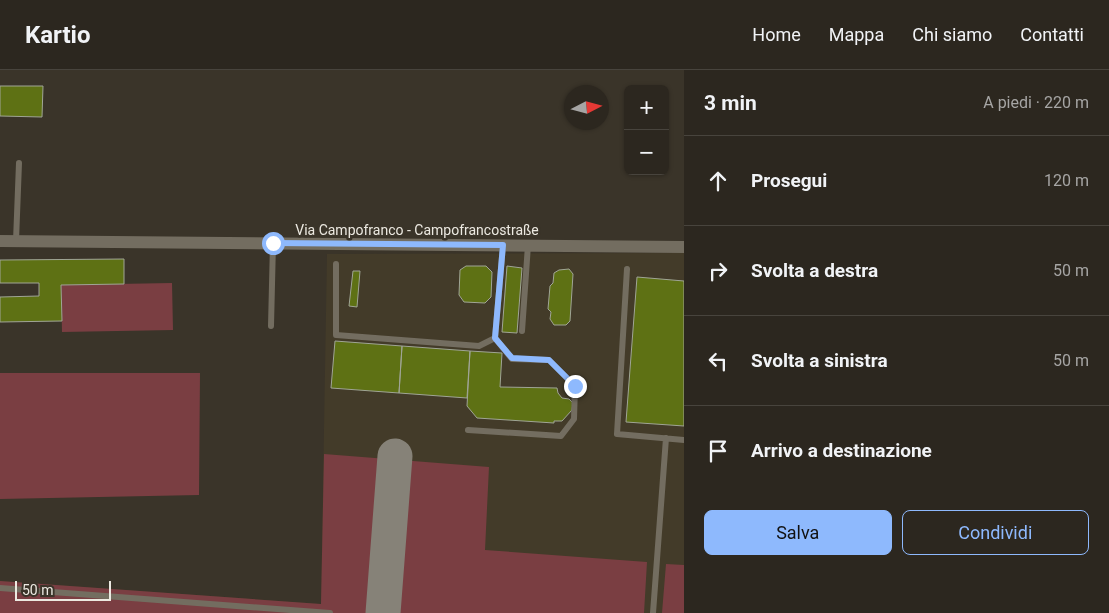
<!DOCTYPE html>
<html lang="it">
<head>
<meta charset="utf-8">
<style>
	:root { --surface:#2c271f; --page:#38332c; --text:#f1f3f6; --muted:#a6a5a4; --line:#48443d; --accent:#8eb9fd }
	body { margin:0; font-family:Roboto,sans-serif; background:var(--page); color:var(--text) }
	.controls { position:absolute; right:15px; top:15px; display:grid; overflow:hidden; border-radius:8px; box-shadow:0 1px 4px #0004 }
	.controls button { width:45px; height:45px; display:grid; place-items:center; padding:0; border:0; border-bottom:1px solid var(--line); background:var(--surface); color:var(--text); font:25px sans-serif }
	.compass { position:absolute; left:564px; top:15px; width:45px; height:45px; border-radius:50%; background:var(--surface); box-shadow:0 1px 4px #0004; rotate:84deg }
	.scale { position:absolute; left:15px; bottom:12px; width:96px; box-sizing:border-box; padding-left:5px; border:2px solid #ece9e1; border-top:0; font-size:14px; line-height:18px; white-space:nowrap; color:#ece9e1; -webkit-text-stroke:4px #3a3429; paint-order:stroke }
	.stop { position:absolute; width:15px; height:15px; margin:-11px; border:4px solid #8eb9fd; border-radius:50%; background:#fff }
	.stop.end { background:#8eb9fd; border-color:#fff; box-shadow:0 1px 5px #0008 }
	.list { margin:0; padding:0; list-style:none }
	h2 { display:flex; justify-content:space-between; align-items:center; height:65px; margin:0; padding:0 20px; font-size:21px }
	h2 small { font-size:16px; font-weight:400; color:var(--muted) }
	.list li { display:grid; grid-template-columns:32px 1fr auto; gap:15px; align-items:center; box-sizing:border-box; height:90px; padding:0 20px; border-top:1px solid var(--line) }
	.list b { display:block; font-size:19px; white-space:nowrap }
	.list em { font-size:16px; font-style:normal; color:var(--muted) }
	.actions { display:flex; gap:10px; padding:15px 20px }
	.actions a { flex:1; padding:11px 0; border:1px solid var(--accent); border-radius:8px; text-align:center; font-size:18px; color:var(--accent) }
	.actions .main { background:var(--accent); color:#111 }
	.icon { flex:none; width:28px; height:28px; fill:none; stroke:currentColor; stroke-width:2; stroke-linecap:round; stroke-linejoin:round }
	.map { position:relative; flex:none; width:684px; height:543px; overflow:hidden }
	header { display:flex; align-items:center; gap:30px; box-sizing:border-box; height:70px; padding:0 25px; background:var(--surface); border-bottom:1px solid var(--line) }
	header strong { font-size:24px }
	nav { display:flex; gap:28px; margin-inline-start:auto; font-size:18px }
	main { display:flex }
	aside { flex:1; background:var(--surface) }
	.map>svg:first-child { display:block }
	.built { fill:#433b29 }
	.green { fill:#7a3e42 }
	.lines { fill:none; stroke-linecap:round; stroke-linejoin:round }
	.taxiway { stroke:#868278; stroke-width:35 }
	.building { fill:#5e7114; stroke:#a0a596 }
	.lane { stroke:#736d60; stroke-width:6 }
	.street { stroke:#736d60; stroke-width:12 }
	.route { stroke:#8eb9fd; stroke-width:6 }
	.labels { text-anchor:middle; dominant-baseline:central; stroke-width:5; stroke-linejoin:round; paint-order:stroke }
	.street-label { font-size:14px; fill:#ece9e1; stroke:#3a3429 }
</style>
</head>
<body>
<header>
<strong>Kartio</strong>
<nav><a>Home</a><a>Mappa</a><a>Chi siamo</a><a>Contatti</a></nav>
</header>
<main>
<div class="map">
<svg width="684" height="543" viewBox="0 0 684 543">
	<rect width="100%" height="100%" fill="#3a3429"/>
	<path class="built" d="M684 183V543H0V511L321 534 327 184Z"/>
	<path class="green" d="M172 213 173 260 62 262 61 215Z
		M0 303H200L199 425 0 429Z
		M324 384 489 397 485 480 647 492 644 543H0V511L321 534Z
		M666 494 684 495V543H662Z"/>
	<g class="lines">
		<path class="taxiway" d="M383 543 395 386"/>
	</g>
	<path class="building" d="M0 16H43L42 47 0 46Z
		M124 189V214L61 215 62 251 0 252V227L39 226V213H0V190Z
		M466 196H486L492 202 491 227 485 233 464 232 459 225 460 200Z
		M507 196 522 198 517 263 502 262Z
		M569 199 573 204 570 251 566 255H554L550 249 551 242 548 239 550 216 553 213 554 203 559 200Z
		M353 201H360L357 237 349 236Z
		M637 207 684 211V356L626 352Z
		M335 271 402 276 399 323 331 318Z
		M402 276 470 281 467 328 399 323Z
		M470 281 502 283 500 317 557 318 558 323 562 328 569 329 573 333 572 340 562 351H554V353L477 348 467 336Z"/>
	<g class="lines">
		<path class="lane" d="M16 171 19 93
			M336 194V265L479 276 495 268 503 175
			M627 199 617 364 684 370
			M271 256 273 173
			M522 261 528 175
			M468 360 561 366 574 349 575 316 549 290 512 289 495 268
			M0 518 330 543
			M653 543 666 368"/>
		<path class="street" d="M0 171 684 177"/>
	</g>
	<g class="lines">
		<path class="route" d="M273 173 503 175 495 268 512 288 549 290 575 316"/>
	</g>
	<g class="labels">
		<g class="street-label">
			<text x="417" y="160">Via Campofranco - Campofrancostraße</text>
		</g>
	</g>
</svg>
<div class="controls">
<button>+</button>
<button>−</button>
</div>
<svg class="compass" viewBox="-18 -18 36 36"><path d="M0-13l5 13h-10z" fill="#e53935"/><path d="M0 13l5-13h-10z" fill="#a6a5a4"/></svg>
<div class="scale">50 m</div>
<div class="stop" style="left:273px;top:173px"></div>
<div class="stop end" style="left:575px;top:316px"></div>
</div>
<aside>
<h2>3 min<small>A piedi · 220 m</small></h2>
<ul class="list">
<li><svg class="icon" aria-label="ahead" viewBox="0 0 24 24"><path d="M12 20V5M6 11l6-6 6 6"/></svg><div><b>Prosegui</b></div><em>120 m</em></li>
<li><svg class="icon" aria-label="right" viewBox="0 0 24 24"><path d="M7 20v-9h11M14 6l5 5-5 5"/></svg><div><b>Svolta a destra</b></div><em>50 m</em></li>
<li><svg class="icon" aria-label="left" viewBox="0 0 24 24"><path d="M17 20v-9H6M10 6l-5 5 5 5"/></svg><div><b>Svolta a sinistra</b></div><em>50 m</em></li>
<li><svg class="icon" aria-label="arrive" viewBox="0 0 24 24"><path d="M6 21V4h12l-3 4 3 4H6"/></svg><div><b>Arrivo a destinazione</b></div></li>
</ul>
<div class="actions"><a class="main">Salva</a><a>Condividi</a></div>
</aside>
</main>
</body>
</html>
